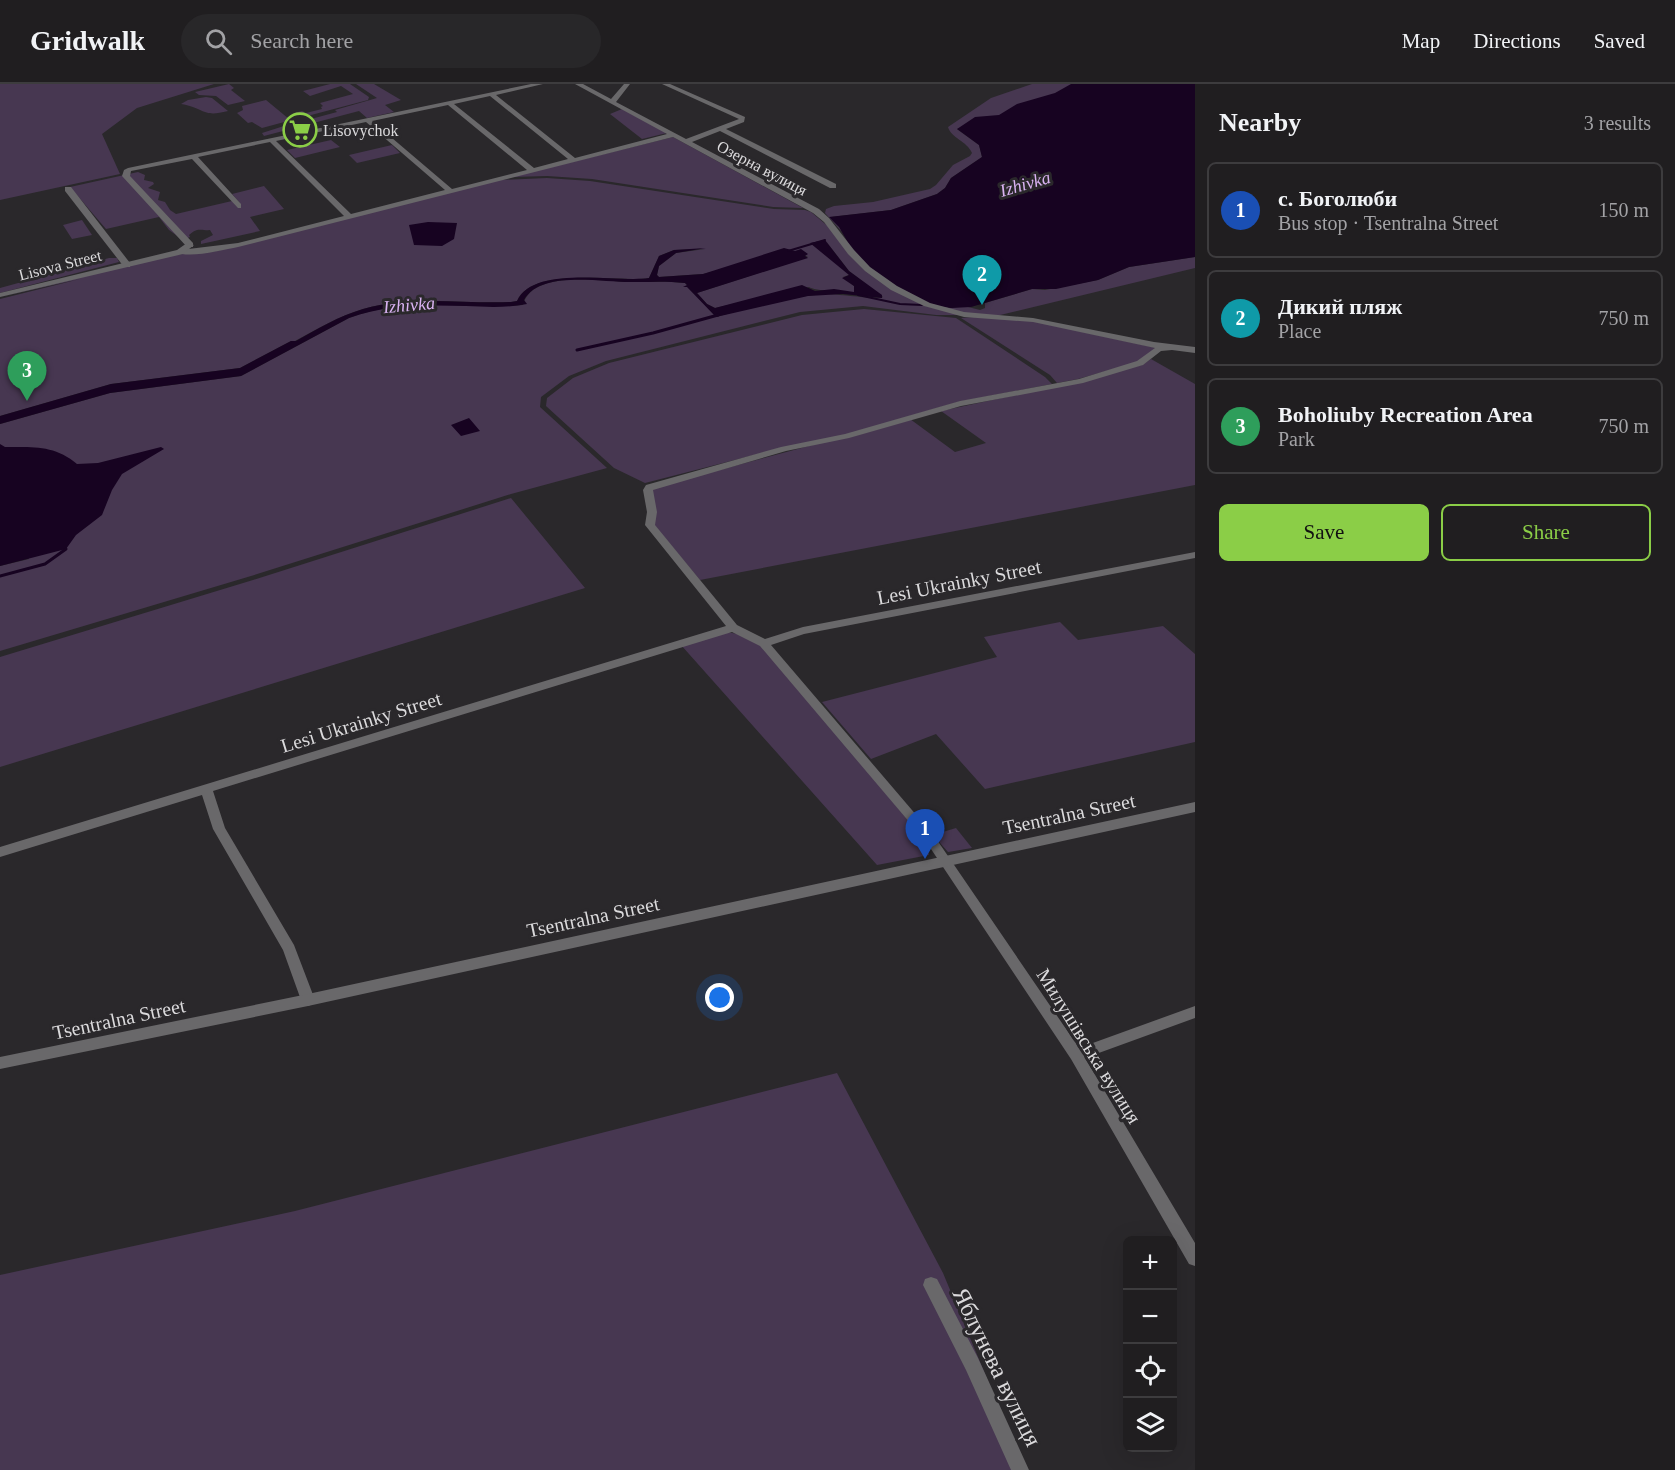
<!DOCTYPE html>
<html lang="en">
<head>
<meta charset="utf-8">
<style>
	:root { --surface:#201e20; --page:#282729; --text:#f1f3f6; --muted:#a2a2a5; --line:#3d3c3e; --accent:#8bce47 }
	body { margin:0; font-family:Georgia,serif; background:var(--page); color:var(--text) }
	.controls { position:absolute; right:18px; bottom:18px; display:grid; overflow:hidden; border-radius:9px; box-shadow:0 6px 24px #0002 }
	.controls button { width:54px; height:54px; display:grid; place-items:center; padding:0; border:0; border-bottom:2px solid var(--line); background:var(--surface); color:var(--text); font:30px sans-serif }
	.you { position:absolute; left:720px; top:914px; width:21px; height:21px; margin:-15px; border:4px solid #fff; border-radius:50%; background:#1a73e8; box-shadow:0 0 0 9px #1a73e833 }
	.badge { display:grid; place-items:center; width:39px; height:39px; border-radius:50%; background:var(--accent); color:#fff; font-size:20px; font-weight:700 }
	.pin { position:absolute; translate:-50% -50px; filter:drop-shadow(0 2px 3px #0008) }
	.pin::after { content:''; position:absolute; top:32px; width:21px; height:18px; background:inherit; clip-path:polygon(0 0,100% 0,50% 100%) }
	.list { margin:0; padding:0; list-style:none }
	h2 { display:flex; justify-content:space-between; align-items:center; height:78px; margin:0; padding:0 24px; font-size:26px }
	h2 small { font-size:20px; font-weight:400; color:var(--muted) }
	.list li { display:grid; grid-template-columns:39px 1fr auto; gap:18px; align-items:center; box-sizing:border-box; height:96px; margin:0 12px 12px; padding:0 12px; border:2px solid var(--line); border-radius:9px }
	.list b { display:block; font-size:22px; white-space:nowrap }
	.list p { margin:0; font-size:20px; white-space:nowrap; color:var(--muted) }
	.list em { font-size:20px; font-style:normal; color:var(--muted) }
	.actions { display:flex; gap:12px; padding:18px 24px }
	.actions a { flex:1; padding:14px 0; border:2px solid var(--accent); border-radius:9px; text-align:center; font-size:21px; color:var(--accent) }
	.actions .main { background:var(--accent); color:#111 }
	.icon { flex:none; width:33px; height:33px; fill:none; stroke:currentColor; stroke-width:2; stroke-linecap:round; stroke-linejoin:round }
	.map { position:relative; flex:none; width:1195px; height:1386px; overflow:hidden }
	header { display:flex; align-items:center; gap:36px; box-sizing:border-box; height:84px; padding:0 30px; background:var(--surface); border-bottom:2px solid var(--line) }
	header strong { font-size:28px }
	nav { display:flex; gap:33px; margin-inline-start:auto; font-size:21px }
	.search { width:420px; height:54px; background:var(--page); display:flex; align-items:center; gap:15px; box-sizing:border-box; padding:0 21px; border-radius:33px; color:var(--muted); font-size:22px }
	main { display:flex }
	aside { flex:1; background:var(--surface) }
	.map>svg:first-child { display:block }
	.green { fill:#473751 }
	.water { fill:#170321 }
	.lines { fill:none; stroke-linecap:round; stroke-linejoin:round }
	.stream-far1 { stroke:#170321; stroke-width:2 }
	.stream { stroke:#170321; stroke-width:3 }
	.minor { fill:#69686a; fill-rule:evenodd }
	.tertiary { fill:#69686a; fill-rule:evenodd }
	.labels { text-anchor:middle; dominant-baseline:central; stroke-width:6; stroke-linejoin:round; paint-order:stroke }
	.far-poi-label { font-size:16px; fill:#dbdadc; stroke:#2a282b; text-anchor:start }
	.far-street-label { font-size:16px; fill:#dbdadc; stroke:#2a282b }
	.far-water-label { font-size:18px; font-style:italic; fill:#dab3f3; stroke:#2a282b }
	.street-label { font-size:20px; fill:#dbdadc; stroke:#2a282b }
	.near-street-label { font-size:24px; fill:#dbdadc; stroke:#2a282b }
</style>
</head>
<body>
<header>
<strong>Gridwalk</strong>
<div class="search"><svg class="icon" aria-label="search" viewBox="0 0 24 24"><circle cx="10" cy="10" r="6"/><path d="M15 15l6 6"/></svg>Search here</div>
<nav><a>Map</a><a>Directions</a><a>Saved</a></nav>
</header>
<main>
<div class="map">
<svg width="1195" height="1386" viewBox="0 0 1195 1386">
	<rect width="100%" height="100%" fill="#2a282b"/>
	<path class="green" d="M0 0H214L137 24 102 50 120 90 0 116Z
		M229 0 234 4 231 6 245 17 228 21 216 12 199 11 195 8Z
		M330 0H350L369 13 368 16 296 35 294 33V29L302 27 306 29 322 25 321 23 323 22 320 19 353 10 341 2 310 12 303 7Z
		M356 0H374L401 16 385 21 394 28 367 34 359 27 264 52 262 49 309 34 311 35 337 28 335 26 377 14Z
		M1032 0H1114L957 45 979 61 982 73 951 94 945 104 937 110 891 126 831 133 839 136 844 150 825 129 826 125 834 122 873 118 930 105 936 101 953 81 970 72 972 69C967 57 951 54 948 43L991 14Z
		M206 13 212 14 228 27C202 34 205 24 181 20L188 16Z
		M266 16 289 35 288 37 262 44 252 38 248 39 237 29 243 26 242 22Z
		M622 25 667 49 642 55 610 30Z
		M673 53 803 124 773 123 592 95 547 92 511 93Z
		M331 56 340 63 295 74 287 66Z
		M392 61 400 69 357 79 349 71Z
		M138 88 145 91 144 96 153 98 154 100 148 104 160 108 158 116 165 118 170 126 176 130 232 117 240 119 232 110 264 102 284 125 250 133 260 147 201 160V157L213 151 210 146C198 147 199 143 189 151L190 153 183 156 169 146 159 133 106 145 70 103Z
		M547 94 590 97 774 125 805 126 811 128 922 221 961 231H936L863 222 800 228 606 277 569 292 541 313 540 323 607 384 511 410 251 492 0 567V482L29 475 0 391V340L110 309 241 292 349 234C405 213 465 225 523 221 532 184 606 198 634 198 651 198 667 197 685 199L716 233C752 223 790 212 827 210 839 210 877 216 883 213L849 187 825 156 849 191 843 193 854 202V208C847 208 814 207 809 203L715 224 707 220 697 209 808 173 795 167 703 190 659 193 657 191 659 182 676 169 705 165 674 166 659 172 649 194C617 199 533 181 517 217L511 218C462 220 412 211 363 225 339 232 317 245 295 257H291L240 284 111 300 0 332V215L80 195 0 213 172 171 216 167 499 96Z
		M82 136 92 151 72 155 63 141Z
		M1195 173V184L996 232 975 231 930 221 951 224 964 222 980 226 985 224V219L1032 205 1045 206 1098 196 1129 183Z
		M109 174H117L119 178 0 209V204Z
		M864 225 956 234 1045 293 1052 300 958 318 845 351 782 364 645 399 614 384 546 322 547 314 573 294 609 279 802 231Z
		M974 233 1032 237 1157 264 1138 278 1078 295 1057 299 1050 291 961 234Z
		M1151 275 1195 300V401L700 496 654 441 652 404 910 335 955 368 986 359 941 327 1057 302 1142 281Z
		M511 414 585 504 0 683V573L253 496Z
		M1060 538 1078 556 1163 542 1195 570V658L985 705 936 650 871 675 822 618 997 573 984 553Z
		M726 548 744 551 764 563 927 759 929 771 877 781 681 561Z
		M956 744 972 764 948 768 933 751Z
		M837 989 943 1189 1025 1386H0V1191L295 1127Z"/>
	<path class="water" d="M1071 0H1195V173L1129 183 1098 196 1056 205H1032L971 223 951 224 930 221 902 207 869 184 853 167 839 143 829 133 891 126 937 110 945 104 951 94 982 73 979 61 957 45 975 33 999 31 1017 20 1055 9Z
		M428 138 457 139 454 155 442 162 414 161 409 141Z
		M825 156 849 187 882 211V214L843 210 808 212 716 233 687 203H683L687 201 685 199C667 197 651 198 634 198 604 199 541 185 524 216L527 220C508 224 486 223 466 222 426 221 387 220 349 234L241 292 110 309 0 340V332L111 300 240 284 291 257H296C317 245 339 232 363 225 412 211 462 220 511 218L517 217C534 180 617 199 649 194L659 172 674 166 706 164 676 169 659 182 657 191 659 193 703 190 784 164 795 167 801 165 808 170 805 172 808 174 697 209 707 220 715 224 802 201 815 207 834 205 854 208V202L842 194 849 191 810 159Z
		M469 334 480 347 461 352 451 341Z
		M0 360 5 363C33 363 55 361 77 380L98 379 161 363 164 365 122 390 112 406 102 431 76 451 66 465 0 482Z"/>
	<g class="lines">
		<path class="stream-far1" d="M788 167 825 156
			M858 211 900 220 922 221"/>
		<path class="stream" d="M577 266 653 249 718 231
			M0 492 45 480 66 465"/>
		<path class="minor" d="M531 0H543L496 11 575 74 667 50 575 0H583L611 15 624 0H630L616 18 686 55 739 35 662 0H670L745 33 744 38 726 45 836 100V104H830L720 47 692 58 819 125 829 134 854 166 870 183 897 202 930 219 964 228 1033 234 1154 258 1195 263V269L1172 266 1161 267 1143 281 1083 299 961 322 849 354 786 367 653 406 657 428 655 441 737 541 765 555 803 543 1195 468V474L804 550 771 561 935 753 1079 964 1195 922V934L1085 974 1195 1159V1182L1189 1180 1071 975 927 759 760 562 732 548 213 707 225 744 294 861 315 916 313 920 308 922 303 920 301 916 283 866 213 745 202 711 0 773V763L726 542 645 441 647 428 643 406 646 401 781 363 845 350 960 317 1079 295 1137 277 1155 264 1033 238 964 233 924 222 891 206 865 187 848 170 824 138 813 129 673 53 238 163C223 166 188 175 176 168L180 166 238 159 344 132 270 58 198 73 241 120V124H238L192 75 131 87 130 92 193 159V163H187L122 92 124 86 128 84ZM490 12 568 75 534 84 454 20ZM448 21 527 86 452 105 372 37ZM366 38 445 106 351 130 276 57Z
			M65 103H71L130 179V183H124L65 107Z
			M931 1193 937 1195 978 1274 1029 1386H1011L966 1286 923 1201 925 1195Z"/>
		<path class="tertiary" d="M187 159 194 161 183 170 0 213V209L177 166Z
			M1195 718V728L308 922 0 985V973L308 910Z"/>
	</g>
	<defs>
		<g id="supermarket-ring" transform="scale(1.725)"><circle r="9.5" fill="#2a282b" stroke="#8bce47" stroke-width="1.5"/><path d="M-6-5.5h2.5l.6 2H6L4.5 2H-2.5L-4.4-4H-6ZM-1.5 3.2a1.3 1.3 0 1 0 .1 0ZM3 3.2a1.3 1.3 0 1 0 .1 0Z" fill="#8bce47"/></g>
	</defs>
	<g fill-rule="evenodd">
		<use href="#supermarket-ring" x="300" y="46"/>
	</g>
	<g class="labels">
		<g class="far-poi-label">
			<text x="323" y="46">Lisovychok</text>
		</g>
		<g class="far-street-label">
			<text transform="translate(762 84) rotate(28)">Озерна вулиця</text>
			<text transform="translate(60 181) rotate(-14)">Lisova Street</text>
		</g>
		<g class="far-water-label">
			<text transform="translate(1025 100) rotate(-16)">Izhivka</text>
			<text transform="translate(409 221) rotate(-5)">Izhivka</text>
		</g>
		<g class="street-label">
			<text transform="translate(959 498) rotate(-11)">Lesi Ukrainky Street</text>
			<text transform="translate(361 638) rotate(-17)">Lesi Ukrainky Street</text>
			<text transform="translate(1069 730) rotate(-12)">Tsentralna Street</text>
			<text transform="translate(593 833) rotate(-12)">Tsentralna Street</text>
			<text transform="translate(119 935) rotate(-12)">Tsentralna Street</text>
			<text transform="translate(1089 962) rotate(58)">Милушівська вулиця</text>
		</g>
		<g class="near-street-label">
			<text transform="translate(997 1283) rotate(64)">Яблунева вулиця</text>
		</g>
	</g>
</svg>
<div class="controls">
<button>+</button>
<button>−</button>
<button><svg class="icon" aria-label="locate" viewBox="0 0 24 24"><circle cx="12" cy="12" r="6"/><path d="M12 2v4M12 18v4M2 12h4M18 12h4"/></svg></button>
<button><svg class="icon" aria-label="layers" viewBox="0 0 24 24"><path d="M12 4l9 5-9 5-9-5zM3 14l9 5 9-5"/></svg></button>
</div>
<div class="you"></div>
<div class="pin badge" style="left:925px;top:775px;background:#1a4fb4">1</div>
<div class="pin badge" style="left:982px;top:221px;background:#0f9aa8">2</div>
<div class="pin badge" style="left:27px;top:317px;background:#2e9e5b">3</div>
</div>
<aside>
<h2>Nearby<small>3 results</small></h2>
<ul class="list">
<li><span class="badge" style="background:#1a4fb4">1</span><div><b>с. Боголюби</b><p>Bus stop · Tsentralna Street</p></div><em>150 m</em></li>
<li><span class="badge" style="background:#0f9aa8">2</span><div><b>Дикий пляж</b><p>Place</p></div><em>750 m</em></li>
<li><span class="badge" style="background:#2e9e5b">3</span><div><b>Boholiuby Recreation Area</b><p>Park</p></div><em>750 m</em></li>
</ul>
<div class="actions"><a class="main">Save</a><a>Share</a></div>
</aside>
</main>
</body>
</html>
